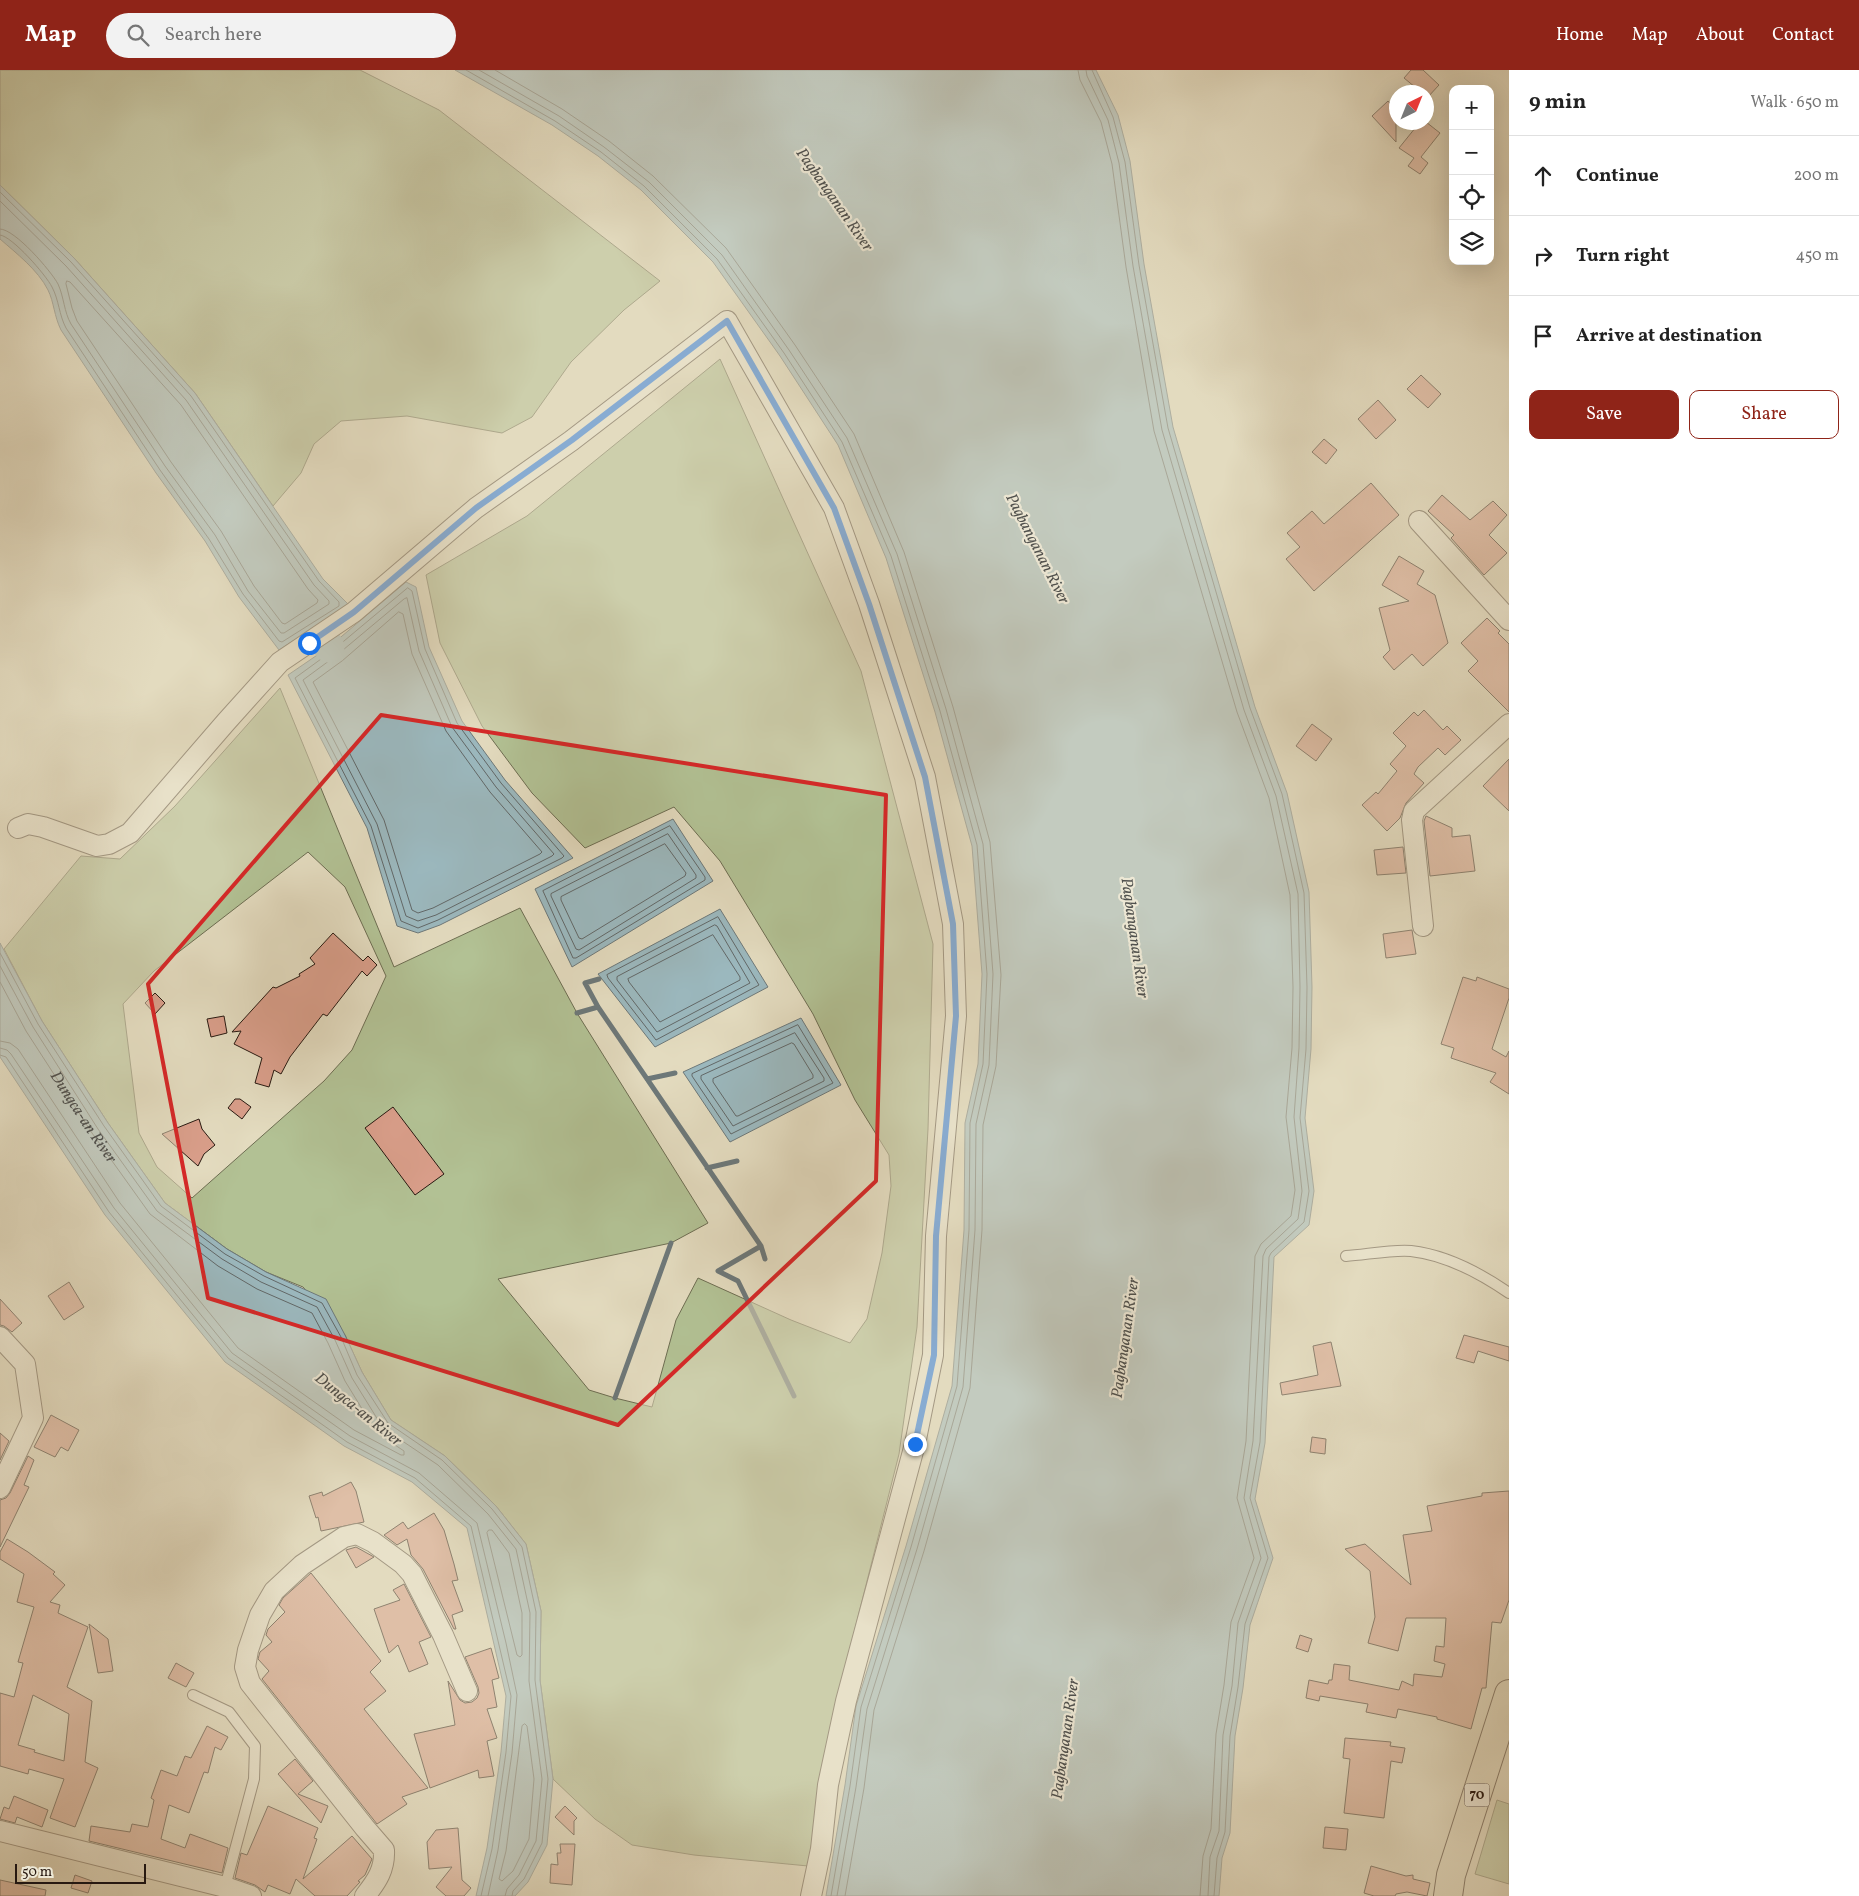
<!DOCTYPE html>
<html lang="en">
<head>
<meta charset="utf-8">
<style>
	:root { --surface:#fff; --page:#f2f2f2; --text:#222; --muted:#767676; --line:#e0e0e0; --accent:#8f2418 }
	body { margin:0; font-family:Vollkorn,serif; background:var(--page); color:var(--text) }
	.controls { position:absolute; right:15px; top:15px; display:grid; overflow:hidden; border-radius:10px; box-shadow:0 5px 20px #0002 }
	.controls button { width:45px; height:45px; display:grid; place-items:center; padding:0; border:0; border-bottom:1px solid var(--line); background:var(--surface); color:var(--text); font:25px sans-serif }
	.compass { position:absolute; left:1389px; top:15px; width:45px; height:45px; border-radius:50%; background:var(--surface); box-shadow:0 5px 20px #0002; rotate:43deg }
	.scale { position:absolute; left:15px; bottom:12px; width:131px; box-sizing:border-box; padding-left:5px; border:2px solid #281911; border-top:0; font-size:14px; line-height:18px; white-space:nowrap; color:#281911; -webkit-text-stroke:4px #ede8d5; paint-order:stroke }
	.stop { position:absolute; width:15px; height:15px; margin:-11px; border:4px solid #1a73e8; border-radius:50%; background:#fff }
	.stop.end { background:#1a73e8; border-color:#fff; box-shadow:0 1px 5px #0008 }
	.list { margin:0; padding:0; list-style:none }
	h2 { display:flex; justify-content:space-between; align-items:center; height:65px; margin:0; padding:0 20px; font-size:21px }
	h2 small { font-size:16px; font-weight:400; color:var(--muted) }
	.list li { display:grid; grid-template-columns:32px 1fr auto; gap:15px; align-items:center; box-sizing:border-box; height:80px; padding:0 20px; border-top:1px solid var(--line) }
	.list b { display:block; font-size:19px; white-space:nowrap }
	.list em { font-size:16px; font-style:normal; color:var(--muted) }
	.actions { display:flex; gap:10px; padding:15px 20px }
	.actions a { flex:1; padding:11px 0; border:1px solid var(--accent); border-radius:10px; text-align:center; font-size:18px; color:var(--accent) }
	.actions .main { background:var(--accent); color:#fff }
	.icon { flex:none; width:28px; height:28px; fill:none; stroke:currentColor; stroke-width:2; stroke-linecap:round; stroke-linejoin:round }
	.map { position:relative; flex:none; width:1509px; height:1826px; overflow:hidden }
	header { display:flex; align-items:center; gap:30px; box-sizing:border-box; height:70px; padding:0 25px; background:var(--accent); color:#fff }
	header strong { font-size:24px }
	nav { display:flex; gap:28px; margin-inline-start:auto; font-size:18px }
	.search { width:350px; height:45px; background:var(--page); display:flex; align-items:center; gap:12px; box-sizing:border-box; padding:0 18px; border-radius:28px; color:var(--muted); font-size:19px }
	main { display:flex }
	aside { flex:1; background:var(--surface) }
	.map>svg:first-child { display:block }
	.green { fill:#b2c194; stroke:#6d6d52; fill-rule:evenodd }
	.water { fill:#9bb8be; stroke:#6d7879 }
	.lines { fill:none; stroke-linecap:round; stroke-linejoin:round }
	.shore { stroke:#626868; stroke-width:1 }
	.stream { stroke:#6d7879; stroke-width:5 }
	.river { stroke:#9bb8be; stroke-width:31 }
	.building { fill:#d99e8a; stroke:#281911; fill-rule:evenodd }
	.service-casing { stroke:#574a3c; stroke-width:12 }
	.minor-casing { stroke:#574a3c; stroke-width:22 }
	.primary-casing { stroke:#281911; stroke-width:30 }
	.service { stroke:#ede8d5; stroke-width:10 }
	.minor { stroke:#ede8d5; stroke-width:20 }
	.primary { stroke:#e3dbbf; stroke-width:28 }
	.route { stroke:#1a73e8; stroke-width:6 }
	.marked { fill:none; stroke:#d62828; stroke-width:4; stroke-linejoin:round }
	.labels { text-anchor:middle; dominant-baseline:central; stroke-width:4.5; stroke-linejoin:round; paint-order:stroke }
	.shield { fill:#ede8d5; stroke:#63574c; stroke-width:1 }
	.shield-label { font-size:14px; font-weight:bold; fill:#281911 }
	.water-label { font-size:16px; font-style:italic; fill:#50514e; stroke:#ede8d5 }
</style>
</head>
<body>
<header>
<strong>Map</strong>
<div class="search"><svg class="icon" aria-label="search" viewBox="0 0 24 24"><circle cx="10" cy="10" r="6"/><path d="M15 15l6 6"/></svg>Search here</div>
<nav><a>Home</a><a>Map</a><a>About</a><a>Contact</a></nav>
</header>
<main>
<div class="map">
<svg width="1509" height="1826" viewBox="0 0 1509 1826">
	<rect width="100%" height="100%" fill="#e3dbbf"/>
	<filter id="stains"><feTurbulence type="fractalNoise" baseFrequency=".004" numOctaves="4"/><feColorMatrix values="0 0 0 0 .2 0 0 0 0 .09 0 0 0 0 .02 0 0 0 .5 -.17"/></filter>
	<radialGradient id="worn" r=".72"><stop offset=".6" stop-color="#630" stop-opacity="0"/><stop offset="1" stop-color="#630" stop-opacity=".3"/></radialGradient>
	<path class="green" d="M0 0H360L439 40 660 211 624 240 571 292 532 347 502 363 407 346 341 351 314 374 301 403 273 436 195 323 74 188 0 115Z
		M720 289 861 601 933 874 928 1059 917 1257 899 1384 832 1650 808 1796 694 1785 632 1775 595 1749 553 1709 540 1610 541 1541 526 1474 496 1436 445 1386 391 1350 362 1302 345 1265 303 1217 266 1202 227 1179 165 1133 108 1053 42 951 4 879 81 786 120 789 175 736 280 618 394 897 520 838 577 943 708 1153 671 1173 498 1209 589 1320 615 1328 652 1337 676 1250 698 1208 791 1250 850 1273 867 1249 882 1183 891 1116 889 1085 855 1030 813 944 720 791 674 737 585 778 532 723 482 656 440 573 426 505 527 446ZM308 782 345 817 386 906 352 980 324 1011 192 1128 157 1097 139 1063 123 934 154 901Z
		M1497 1730 1509 1734V1814L1475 1804Z"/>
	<path class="water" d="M455 0H1096L1118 45 1130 91 1144 194 1173 357 1255 637 1287 723 1309 822 1312 917 1311 979 1305 1048 1314 1121 1309 1155 1274 1187 1265 1373 1255 1429 1273 1488 1250 1555 1243 1618 1235 1666 1230 1763 1222 1788 1219 1826H826L845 1715 856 1636 906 1476 952 1316 964 1160 965 1053 978 994 982 904 972 776 935 642 886 488 838 375 780 286 713 192 641 120 598 86 552 55Z
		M0 115 74 188 195 323 323 509 349 535 279 580 239 527 205 471 156 403 61 260C54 246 54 232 48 220 38 200 16 183 0 169Z
		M406 512 416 517 429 577 462 651 505 710 573 788 440 855 418 863 397 856 367 758 288 605 329 577Z
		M673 749 713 811 572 897 535 819Z
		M720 839 768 917 655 977 598 904Z
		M0 873 42 951 108 1053 165 1133 227 1179 266 1202 326 1229 345 1265 362 1302 391 1350 445 1386 496 1436 526 1474 541 1541 540 1610 553 1709 547 1775 528 1812 515 1826H476L487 1778 501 1682 506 1626 467 1458 412 1412 344 1376 225 1292 105 1145 0 987Z
		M801 948 841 1015 730 1072 683 1002Z"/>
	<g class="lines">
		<g class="shore">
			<path d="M466 0 555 51 601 82 644 116 717 189 784 283 842 372 891 486 940 641 977 775 987 904 983 994 970 1053 969 1160 957 1316 911 1477 861 1637 850 1716 831 1826"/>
			<path d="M479 0 559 46 604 77 649 112 722 185 789 280 847 368 897 484 946 639 983 774 993 904 989 995 976 1054 975 1160 963 1317 917 1479 867 1639 856 1717 837 1826"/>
			<path d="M495 0 562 39 609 71 653 106 726 178 795 275 854 364 904 482 953 637 990 772 1001 905 996 996 983 1055 982 1160 970 1318 924 1481 874 1640 864 1718 845 1826"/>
			<path d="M1078 0 1080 10 1101 52 1112 94 1126 197 1154 361 1237 642 1269 728 1290 825 1293 917 1292 978 1286 1047 1295 1120 1291 1146 1261 1174 1255 1186 1246 1371 1237 1428 1254 1488 1231 1552 1224 1615 1216 1664 1211 1759 1203 1786 1200 1826"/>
			<path d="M1086 0 1087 6 1108 50 1119 93 1133 196 1162 360 1244 640 1276 726 1298 824 1300 917 1299 978 1294 1047 1302 1121 1298 1149 1266 1179 1263 1186 1253 1371 1244 1428 1261 1488 1238 1553 1232 1616 1223 1665 1219 1761 1210 1787 1208 1826"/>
			<path d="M1092 0 1113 47 1125 92 1139 195 1168 358 1250 638 1282 724 1304 823 1307 917 1306 979 1300 1048 1309 1121 1304 1152 1271 1183 1269 1187 1260 1372 1250 1428 1268 1488 1245 1554 1238 1617 1230 1666 1225 1762 1217 1788 1214 1826"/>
			<path d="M0 122 71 192 191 326 319 511 339 532V536L282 572 279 571 243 524 209 469 160 400 66 258C59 245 59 230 52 217 46 205 12 166 0 165"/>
			<path d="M0 131 66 196 186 330 314 515 329 531V534L284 563H281L248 521 215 465 165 396 71 254C64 242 64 227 58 214 51 201 15 159 0 159"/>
			<path d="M67 211 70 212 181 335 308 519 318 530 317 533 285 554 282 553 254 516 221 461 171 392 77 251 72 238 66 214Z"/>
			<path d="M408 518 412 521 425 579 457 653 501 713 564 786 562 788 438 850 418 858 401 851 371 756 295 608 332 581Z"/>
			<path d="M407 528 419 581 452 657 496 717 554 784 552 786 436 845 418 851 406 846 377 754 303 610 337 585 404 529Z"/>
			<path d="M399 542 403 544 412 584 446 661 490 722 542 782 540 784 433 838 418 843 412 840 384 750 313 612 342 591Z"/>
			<path d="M670 756 705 807V810L576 888H573L543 821Z"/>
			<path d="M668 764 696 805V808L579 880 576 879 551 826V824Z"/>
			<path d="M665 774 686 803 685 806 582 869 579 868 561 830V827Z"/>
			<path d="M718 847 759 915 656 970 608 908 607 905Z"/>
			<path d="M715 855 717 856 750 913 657 962 617 910V907Z"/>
			<path d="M713 865 740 907V910L660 952 629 912 628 909Z"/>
			<path d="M0 883 38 954 104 1056 161 1136 225 1184 264 1206 322 1233 341 1267 357 1305 388 1353 442 1390 492 1439 522 1477 536 1542 535 1610 548 1709 542 1773 524 1809 513 1821 512 1826"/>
			<path d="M0 896 33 957 98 1059 157 1141 222 1189 261 1212 317 1237 335 1270 352 1308 383 1358 438 1395 488 1444 516 1479 530 1543 529 1611 542 1709 536 1771 519 1805 507 1819 505 1826"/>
			<path id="s1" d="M0 912 26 961 92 1063 150 1144 218 1196 257 1219 312 1243 328 1273 345 1311 375 1360 380 1365 404 1381V1385H401L354 1360 238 1278 120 1133 18 979 10 973 0 971"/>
			<path d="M798 955 833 1013 731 1064 692 1006V1004Z"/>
			<path d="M795 963 824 1008V1011L733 1056 701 1009V1006Z"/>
			<path d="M792 973 794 974 813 1005V1008L738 1046H736L713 1012V1009Z"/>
			<path d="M0 978 7 980 11 984 114 1138 232 1283 350 1366 419 1403 477 1453 506 1573 517 1625 512 1683 498 1780 488 1826"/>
			<path d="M0 985 6 987 109 1142 228 1288 347 1372 415 1408 471 1456 511 1626 506 1682 492 1779 481 1826"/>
			<path d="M489 1460H492L509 1483 522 1543V1585L520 1587 517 1585 487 1463Z"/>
			<path d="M525 1654 527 1656 534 1709 529 1769 513 1801 502 1811 499 1809 506 1781 522 1656Z"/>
		</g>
		<path class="stream" d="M598 937 585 913 599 909
			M577 943 598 937 761 1176 718 1201 738 1211 794 1326
			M647 1009 675 1003
			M707 1098 737 1091
			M761 1176 765 1189
			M615 1328 671 1173"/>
		<path class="river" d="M327 574 329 577"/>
	</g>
	<path class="building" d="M1411 0H1423L1439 15 1427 28 1426 22H1421L1404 8Z
		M1388 31 1396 40V72L1372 46Z
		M1420 52H1426L1440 63 1421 87 1428 93 1420 104 1408 96 1414 88 1399 78Z
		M1421 305 1441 324 1428 338 1407 319Z
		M1378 330 1396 350 1376 369 1358 349Z
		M1324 369 1337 380 1326 394 1312 382Z
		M1371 413 1399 445 1314 521 1286 489 1300 477 1287 463 1312 441 1324 454Z
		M1442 425 1470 450 1493 431 1507 445 1489 465 1507 483 1484 505 1451 468 1454 465 1428 441Z
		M1399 486 1424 501 1417 514 1435 525 1448 573 1423 596 1412 584 1394 600 1383 587 1390 580 1379 538 1409 531 1382 515Z
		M1487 548 1500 561 1498 563 1509 574V642L1468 601 1478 591 1461 573Z
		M1424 640 1443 660 1447 656 1461 670 1445 685 1438 678 1418 697 1414 704 1424 713 1406 733 1400 748 1387 761 1362 735 1376 722 1378 724 1397 701 1390 694 1406 676 1393 663 1414 642 1418 646Z
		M1312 654 1332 669 1316 691 1296 676Z
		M1509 689V741L1483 716Z
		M1426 746 1452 758V767L1470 765 1475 801 1430 806 1424 751Z
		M1403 777 1406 803 1377 805 1374 780Z
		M1412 860 1416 884 1386 888 1383 864Z
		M333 863 363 891 368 886 377 895 367 906 362 901 327 946 323 944 290 987 281 1004 274 1000 269 1017 255 1013 262 988 234 974 241 961 232 962 273 917 276 918 300 906 299 904 315 894 310 888Z
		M1463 907 1476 911 1477 907 1509 919V928L1492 979 1506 987 1509 981V1024L1490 1012 1496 1003 1451 988 1454 978 1441 974Z
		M155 923 165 933 155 944 145 933Z
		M224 946 227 963 211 967 207 949Z
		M235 1029H240L251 1037 242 1049 228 1038Z
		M393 1037 444 1104 415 1125 365 1058Z
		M199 1049 202 1059 215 1075 204 1084 198 1096 162 1064Z
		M69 1212 84 1237 64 1250 48 1226Z
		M0 1229 22 1253 12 1262 4 1256 0 1255Z
		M1464 1265 1509 1277V1291L1478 1281 1474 1293 1456 1288Z
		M1331 1272 1341 1316 1282 1325 1280 1313 1318 1305 1313 1276Z
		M51 1345 79 1360 68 1381 61 1377 55 1387 34 1377Z
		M0 1363 9 1371 0 1390Z
		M1312 1367 1326 1369 1325 1384 1310 1382Z
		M28 1386 34 1390 24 1415 29 1417 0 1477V1430L6 1428 10 1423Z
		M351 1412 356 1421 364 1452 321 1461 318 1447 316 1448 309 1426 322 1422 323 1426Z
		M1509 1421V1530L1501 1553 1492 1552 1486 1618H1482L1471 1659 1437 1649V1647L1398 1639 1396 1648 1366 1642 1368 1634 1320 1626 1319 1631 1306 1628 1309 1610 1328 1614 1329 1610H1332L1334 1594 1350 1596 1349 1610 1399 1620 1402 1611 1413 1616 1414 1604 1442 1607 1445 1594 1434 1591 1436 1576 1444 1577 1446 1548H1406L1398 1581 1368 1573 1375 1547 1370 1501 1345 1479 1365 1474 1411 1515 1403 1465 1432 1461 1427 1436 1482 1426V1423Z
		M434 1443 444 1460 454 1494 458 1510 452 1511 463 1541 452 1545 456 1559H454L423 1499 411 1485 407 1469 397 1475 384 1465 403 1452 408 1459Z
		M7 1469 28 1482 55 1502 53 1504 65 1515 50 1532 60 1535 58 1543 88 1557 67 1617 92 1631 85 1692 98 1698 75 1757 50 1748 64 1709 29 1699 28 1704 0 1696V1623L14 1627 23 1593 18 1592 34 1537 17 1532 24 1504 0 1489V1482ZM33 1625 69 1644 64 1691 34 1682 35 1680 18 1675Z
		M356 1477 374 1487 356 1498 346 1480Z
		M311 1503 381 1591 370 1602 386 1621 364 1639 428 1718 402 1727 407 1734 377 1754 262 1609 269 1601 258 1589 260 1582 272 1572 266 1565 268 1559 285 1542 279 1535 283 1528Z
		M404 1514 431 1567 419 1572 428 1594 409 1602 398 1575 389 1583 374 1539 400 1530 393 1520Z
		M89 1554 108 1569 113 1601 98 1603Z
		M1300 1565 1312 1569 1308 1582 1296 1578Z
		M491 1578 499 1608 492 1610 497 1637 487 1639 497 1668 487 1671 494 1706 479 1708 478 1700 430 1718 414 1664 455 1655 448 1611 460 1630 465 1633 472 1632 477 1628 479 1623 478 1617 465 1587Z
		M176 1593 194 1603 186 1617 168 1608Z
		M207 1656 228 1667 221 1680 215 1677 208 1703 204 1702 189 1743 169 1735 161 1769 185 1778 190 1764 228 1778 222 1803 89 1771 91 1756 130 1762 132 1754 148 1757 154 1730 151 1728 161 1700 177 1706 185 1686 191 1688Z
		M1345 1668 1391 1672 1390 1676 1405 1678 1402 1693 1391 1691 1384 1748 1344 1743 1350 1689 1343 1688Z
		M295 1689 313 1711 298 1724 328 1736 321 1753 278 1704Z
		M14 1726 48 1740 42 1757 17 1747 15 1753 0 1749 4 1737 9 1739Z
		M268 1736 318 1758 314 1768 317 1769 303 1809 352 1766 372 1789 365 1805 358 1811 360 1812 347 1826H315L296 1809 290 1824 268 1815 265 1822 255 1815 235 1808 241 1783 247 1785Z
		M565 1736 577 1748 574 1751V1765L555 1747Z
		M1325 1757 1348 1759 1346 1780 1323 1778Z
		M458 1758 462 1810 471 1818 464 1826H446L436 1817 452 1797 429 1799 427 1772 436 1760Z
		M560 1774H575L572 1815 550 1813 551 1794 558 1795 557 1783H561Z
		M1371 1796 1406 1806 1413 1805V1809L1430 1813 1427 1826 1407 1822 1396 1824 1395 1826H1374L1364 1823Z
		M75 1805 92 1811 88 1823 71 1818Z
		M0 1810 46 1820 45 1826H0Z"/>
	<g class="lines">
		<g class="service-casing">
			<path id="service" d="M1346 1186C1364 1185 1394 1179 1411 1181 1447 1185 1480 1203 1509 1223
				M193 1625 229 1642 255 1676 254 1709 225 1817"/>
		</g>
		<g class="minor-casing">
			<path id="minor" d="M1419 451 1509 550
				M18 758 28 754 43 757 97 776 109 774 130 763 226 652 280 592 354 542 476 438 571 371 727 251 834 438 869 534 925 707 953 854 956 946 936 1166 933 1285 915 1374 846 1631 828 1715 821 1779 811 1826
				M1423 856 1412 750 1414 741 1509 654
				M0 1267 25 1294 33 1348 0 1418
				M0 1761 225 1817 251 1826
				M365 1826C377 1811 385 1799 384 1780L365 1758 250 1613 245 1597 248 1580 260 1545 274 1521 302 1495 344 1467 357 1464 373 1472 403 1494 412 1504 443 1565 467 1621"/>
		</g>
		<g class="primary-casing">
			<path id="primary" d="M1448 1826 1451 1805 1509 1624"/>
		</g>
		<use href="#service" class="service"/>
		<use href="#minor" class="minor"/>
		<use href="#primary" class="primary"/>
	</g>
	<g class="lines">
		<path class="route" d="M309 573 354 542 476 438 572 370 727 251 834 438 869 534 925 707 953 854 956 946 936 1166 934 1285 915 1374"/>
	</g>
	<path d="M0 0H1509V1826H0ZM381 645 886 725 876 1111 618 1355 208 1228 148 914Z" fill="#e3dbbf" fill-opacity=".55" fill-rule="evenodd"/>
	<path class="marked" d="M381 645 886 725 876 1111 618 1355 208 1228 148 914Z"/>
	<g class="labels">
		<rect class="shield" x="1464.5" y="1713.5" width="25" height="23" rx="4"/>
		<g class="shield-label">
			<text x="1477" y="1725">70</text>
		</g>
		<g class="water-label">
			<text transform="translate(834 130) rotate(55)">Pagbanganan River</text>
			<text transform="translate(1037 479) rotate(63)">Pagbanganan River</text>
			<text transform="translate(1134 868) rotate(82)">Pagbanganan River</text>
			<text stroke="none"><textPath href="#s1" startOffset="159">Dungca-an River</textPath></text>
			<text transform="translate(1126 1268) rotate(-82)">Pagbanganan River</text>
			<text transform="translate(358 1340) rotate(39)">Dungca-an River</text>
			<text transform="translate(1066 1669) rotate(-82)">Pagbanganan River</text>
		</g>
	</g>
	<rect width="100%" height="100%" filter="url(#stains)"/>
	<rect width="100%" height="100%" fill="url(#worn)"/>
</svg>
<div class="controls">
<button>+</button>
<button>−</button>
<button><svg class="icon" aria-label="locate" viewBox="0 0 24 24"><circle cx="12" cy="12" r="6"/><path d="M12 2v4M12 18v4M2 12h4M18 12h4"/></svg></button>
<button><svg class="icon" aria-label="layers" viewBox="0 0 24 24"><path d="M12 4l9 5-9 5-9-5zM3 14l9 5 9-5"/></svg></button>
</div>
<svg class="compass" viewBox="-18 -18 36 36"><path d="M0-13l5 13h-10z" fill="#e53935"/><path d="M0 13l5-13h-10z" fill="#767676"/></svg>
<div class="scale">50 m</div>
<div class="stop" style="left:309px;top:573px"></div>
<div class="stop end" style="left:915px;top:1374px"></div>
</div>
<aside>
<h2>9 min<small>Walk · 650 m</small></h2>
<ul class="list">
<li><svg class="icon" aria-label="ahead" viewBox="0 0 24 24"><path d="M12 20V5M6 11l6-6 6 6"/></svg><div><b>Continue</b></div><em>200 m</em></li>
<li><svg class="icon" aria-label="right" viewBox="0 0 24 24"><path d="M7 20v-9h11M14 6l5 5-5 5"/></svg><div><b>Turn right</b></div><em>450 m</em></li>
<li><svg class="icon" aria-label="arrive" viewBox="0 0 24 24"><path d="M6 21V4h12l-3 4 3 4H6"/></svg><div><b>Arrive at destination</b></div></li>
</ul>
<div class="actions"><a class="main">Save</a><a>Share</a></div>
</aside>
</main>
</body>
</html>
